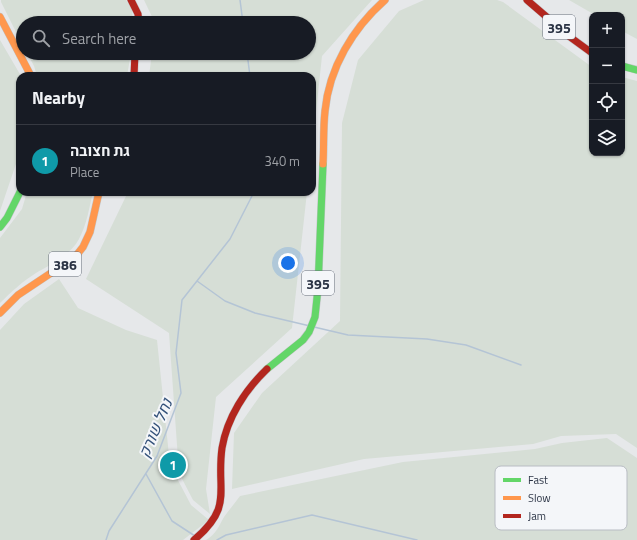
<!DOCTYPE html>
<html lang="en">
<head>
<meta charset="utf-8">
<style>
	:root { --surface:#171b24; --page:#242831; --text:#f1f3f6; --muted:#9ea1a6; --line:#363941; --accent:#8c9099 }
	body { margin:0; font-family:"Titillium Web",Heebo,sans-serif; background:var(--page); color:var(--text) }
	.controls { position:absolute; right:12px; top:12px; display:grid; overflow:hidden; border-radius:8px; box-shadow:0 1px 3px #0004 }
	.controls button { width:36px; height:36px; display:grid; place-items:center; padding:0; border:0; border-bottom:1px solid var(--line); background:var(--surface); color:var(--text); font:20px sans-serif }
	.you { position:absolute; left:288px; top:263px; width:14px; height:14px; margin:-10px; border:3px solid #fff; border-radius:50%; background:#1a73e8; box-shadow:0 0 0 6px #1a73e833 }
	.badge { display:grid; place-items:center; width:26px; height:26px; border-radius:50%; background:var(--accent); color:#fff; font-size:13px; font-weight:700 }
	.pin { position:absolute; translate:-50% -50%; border:2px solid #fff; box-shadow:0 1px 4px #0006 }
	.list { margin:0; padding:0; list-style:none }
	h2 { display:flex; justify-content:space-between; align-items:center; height:52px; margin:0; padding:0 16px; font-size:17px }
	h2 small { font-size:13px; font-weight:400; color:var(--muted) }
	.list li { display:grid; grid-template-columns:26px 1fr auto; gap:12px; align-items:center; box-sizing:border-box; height:72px; padding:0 16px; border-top:1px solid var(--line) }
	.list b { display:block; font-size:15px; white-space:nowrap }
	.list p { margin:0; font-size:13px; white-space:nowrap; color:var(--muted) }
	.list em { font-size:13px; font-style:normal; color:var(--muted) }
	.icon { flex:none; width:22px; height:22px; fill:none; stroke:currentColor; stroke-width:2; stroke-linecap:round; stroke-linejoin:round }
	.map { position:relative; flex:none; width:637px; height:540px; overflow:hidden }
	.search { position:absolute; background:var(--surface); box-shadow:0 1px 3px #0004; left:16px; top:16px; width:300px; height:44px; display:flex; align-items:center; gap:10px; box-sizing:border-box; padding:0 14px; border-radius:22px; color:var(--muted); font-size:15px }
	.panel { position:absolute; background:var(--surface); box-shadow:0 1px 3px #0004; left:16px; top:72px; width:300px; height:124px; border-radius:12px }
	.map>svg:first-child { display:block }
	.green { fill:#d6ded6 }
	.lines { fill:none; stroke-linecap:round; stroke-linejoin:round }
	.stream { stroke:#b4c4d5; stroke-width:1.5 }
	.fast-casing { stroke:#c2c5c8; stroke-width:8 }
	.slow-casing { stroke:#c2c5c8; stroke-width:8 }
	.jam-casing { stroke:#c2c5c8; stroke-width:8 }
	.fast { stroke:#63d668; stroke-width:7 }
	.slow { stroke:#ff974d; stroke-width:7 }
	.jam { stroke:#b3261e; stroke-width:7 }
	.labels { text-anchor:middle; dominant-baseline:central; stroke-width:4; stroke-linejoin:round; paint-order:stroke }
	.shield { fill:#f4f6f9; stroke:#676e7b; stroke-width:1 }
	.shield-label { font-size:14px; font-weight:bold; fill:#2b3445 }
	.water-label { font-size:16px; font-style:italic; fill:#34527a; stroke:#f4f6f9 }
	.key { fill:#f4f6f9; stroke:#b8bcc3; stroke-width:1 }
	.key-label { font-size:11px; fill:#2b3445 }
</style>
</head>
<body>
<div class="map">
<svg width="637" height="540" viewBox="0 0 637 540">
	<rect width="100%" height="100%" fill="#e6e8ea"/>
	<path class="green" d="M1 0H126L132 10 133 23H23V46L1 2Z
		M144 0H372L322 56 312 150V76H149L152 53H309V23H155Z
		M424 0H497L503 2 592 67V153H622V77L637 81V448L616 434 561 436 533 444 364 459 232 489 234 433 262 393 340 321 342 123 358 60 399 11Z
		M569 0H637V39L622 31V15H595Z
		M0 40 21 76 20 152 0 211Z
		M27 53H131L127 76H37L34 66Z
		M27 192H93C89 208 87 224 79 239 70 256 51 264 36 273 23 281 11 292 0 303V238L22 209Z
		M128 192H307L292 328 216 397 206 489 210 514 193 500 179 473 169 333 86 279Z
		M59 279 78 308 126 330 157 340 170 465 191 505 209 520 183 540H0V330L24 304Z
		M607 438 637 458V540H206C216 534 219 526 224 517 229 510 235 503 240 496L403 462 535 449 562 443Z"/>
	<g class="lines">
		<path class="stream" d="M240 0 243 23
			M247 53 250 76
			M197 281 225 301 255 313 310 326
			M314 327 348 335 427 339 466 345 521 365
			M146 474 172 521 195 536
			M106 540 109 531 157 456 181 393 176 353 182 300 230 239 254 192
			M217 540 226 535 312 515 417 540"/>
		<g class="fast-casing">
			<path id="fast" d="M622 66 637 70
				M0 227 7 218 20 192
				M267 369 303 340 309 332 315 317 318 288 323 164"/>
		</g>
		<g class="slow-casing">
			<path id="slow" d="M0 17 31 76
				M323 164C324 147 323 129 325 111 329 68 353 28 385 0
				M0 313 18 295 75 257 83 247 90 232 99 192"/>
		</g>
		<g class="jam-casing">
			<path id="jam" d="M131 0 138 14 139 23
				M527 0 570 37 592 53
				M134 76 135 53
				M194 540C234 506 216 492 222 448 227 418 245 390 267 369"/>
		</g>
		<use href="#fast" class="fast"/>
		<use href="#slow" class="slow"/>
		<use href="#jam" class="jam"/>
	</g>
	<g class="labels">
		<g class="shield">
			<rect x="543" y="15" width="32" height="24" rx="3"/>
			<rect x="49" y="252" width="32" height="24" rx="3"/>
			<rect x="302" y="271" width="32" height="24" rx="3"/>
		</g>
		<g class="shield-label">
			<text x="559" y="27">395</text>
			<text x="65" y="264">386</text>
			<text x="318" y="283">395</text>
		</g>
		<g class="water-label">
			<text transform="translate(155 428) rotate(-67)">נחל שורק</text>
		</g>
	</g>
	<rect x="495" y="466" width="132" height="64" rx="6" class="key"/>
	<rect x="503" y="478" width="18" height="4" fill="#63d668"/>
	<rect x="503" y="496" width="18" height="4" fill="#ff974d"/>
	<rect x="503" y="514" width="18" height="4" fill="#b3261e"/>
	<g class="key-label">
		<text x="528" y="484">Fast</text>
		<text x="528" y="502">Slow</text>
		<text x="528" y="520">Jam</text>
	</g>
</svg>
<div class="controls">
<button>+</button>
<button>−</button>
<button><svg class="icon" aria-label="locate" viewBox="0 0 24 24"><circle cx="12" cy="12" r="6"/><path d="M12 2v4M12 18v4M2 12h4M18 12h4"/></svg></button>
<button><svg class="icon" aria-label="layers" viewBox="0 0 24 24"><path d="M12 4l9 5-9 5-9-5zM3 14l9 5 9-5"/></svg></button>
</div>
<div class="you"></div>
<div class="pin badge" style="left:173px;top:465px;background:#0f9aa8">1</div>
<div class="search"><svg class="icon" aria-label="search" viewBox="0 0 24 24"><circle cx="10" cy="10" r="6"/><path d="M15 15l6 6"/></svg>Search here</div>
<section class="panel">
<h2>Nearby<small></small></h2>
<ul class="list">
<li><span class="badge" style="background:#0f9aa8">1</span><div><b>גת חצובה</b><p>Place</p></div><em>340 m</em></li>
</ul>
</section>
</div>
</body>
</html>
